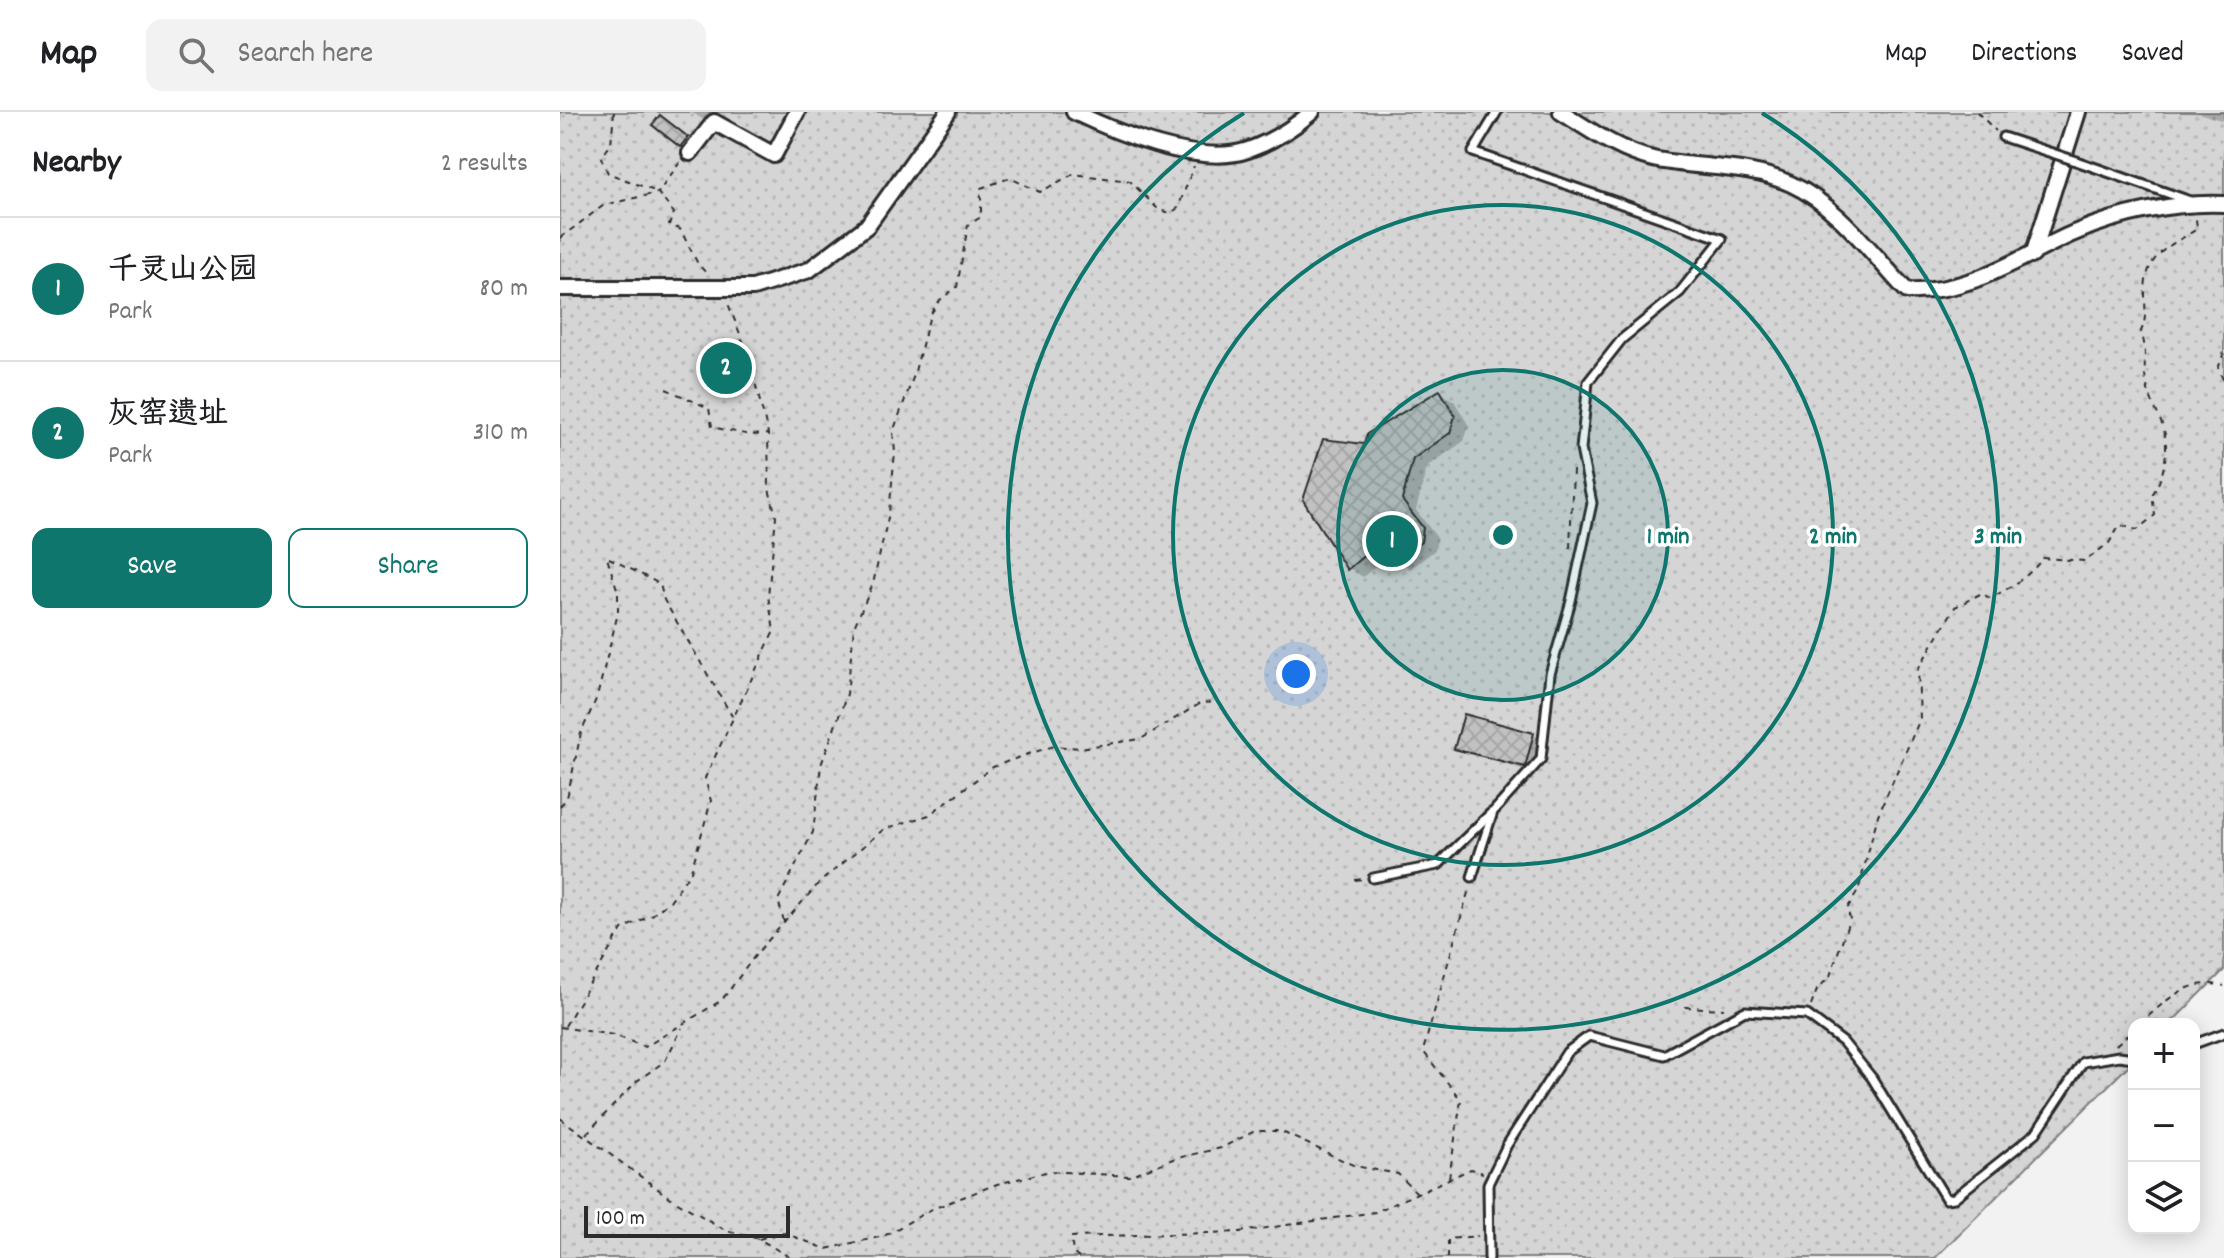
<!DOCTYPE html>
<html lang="en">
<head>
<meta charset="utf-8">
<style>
	:root { --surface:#fff; --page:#f2f2f2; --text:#202124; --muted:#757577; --line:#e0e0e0; --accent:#0f766e }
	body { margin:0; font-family:Dekko,"LXGW WenKai TC",sans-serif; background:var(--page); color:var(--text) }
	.controls { position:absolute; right:24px; bottom:24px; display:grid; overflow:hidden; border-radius:16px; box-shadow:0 4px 20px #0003 }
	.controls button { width:72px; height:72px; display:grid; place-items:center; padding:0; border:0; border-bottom:2px solid var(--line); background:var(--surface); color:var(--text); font:40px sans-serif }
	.scale { position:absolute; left:24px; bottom:20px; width:206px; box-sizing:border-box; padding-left:8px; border:4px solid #2b2b2b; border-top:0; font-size:22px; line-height:28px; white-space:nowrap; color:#2b2b2b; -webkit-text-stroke:6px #fff; paint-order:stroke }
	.you { position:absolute; left:736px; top:562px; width:28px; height:28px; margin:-20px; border:6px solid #fff; border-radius:50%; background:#1a73e8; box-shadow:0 0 0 12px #1a73e833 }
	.badge { display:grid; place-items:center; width:52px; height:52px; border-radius:50%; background:var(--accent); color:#fff; font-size:26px; font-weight:700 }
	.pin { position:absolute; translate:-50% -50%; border:4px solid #fff; box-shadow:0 2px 8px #0006 }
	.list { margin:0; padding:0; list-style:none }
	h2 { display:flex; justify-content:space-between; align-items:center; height:104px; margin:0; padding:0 32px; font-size:34px }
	h2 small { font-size:26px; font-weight:400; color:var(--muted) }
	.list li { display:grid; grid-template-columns:52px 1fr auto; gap:24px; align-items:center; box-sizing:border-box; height:144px; padding:0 32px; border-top:2px solid var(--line) }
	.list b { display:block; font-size:30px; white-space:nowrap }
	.list p { margin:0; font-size:26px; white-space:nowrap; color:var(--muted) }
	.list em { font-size:26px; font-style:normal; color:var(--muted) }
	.actions { display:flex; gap:16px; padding:24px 32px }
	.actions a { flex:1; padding:18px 0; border:2px solid var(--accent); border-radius:16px; text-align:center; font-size:28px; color:var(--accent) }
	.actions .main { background:var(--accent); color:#fff }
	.icon { flex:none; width:44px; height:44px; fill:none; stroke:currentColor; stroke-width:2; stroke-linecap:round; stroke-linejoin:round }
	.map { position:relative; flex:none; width:1664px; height:1146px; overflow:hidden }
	header { display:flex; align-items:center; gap:48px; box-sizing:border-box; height:112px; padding:0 40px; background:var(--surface); border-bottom:2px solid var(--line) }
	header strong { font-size:38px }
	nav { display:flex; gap:44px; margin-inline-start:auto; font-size:28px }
	.search { width:560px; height:72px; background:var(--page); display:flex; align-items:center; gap:20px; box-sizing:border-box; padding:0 28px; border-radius:16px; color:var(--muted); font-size:30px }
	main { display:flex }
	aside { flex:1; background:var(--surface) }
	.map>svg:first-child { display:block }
	.park { fill:url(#park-dots); stroke:#808080; stroke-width:2 }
	.shadow { fill:#0003 }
	.building { fill:url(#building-cross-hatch); stroke:#2b2b2b; stroke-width:2 }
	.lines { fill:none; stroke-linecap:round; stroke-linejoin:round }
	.lane-casing { stroke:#2b2b2b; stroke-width:13 }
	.street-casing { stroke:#2b2b2b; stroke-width:20 }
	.path { stroke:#2b2b2b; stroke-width:2; stroke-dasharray:6 6; stroke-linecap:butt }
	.lane { stroke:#fff; stroke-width:7 }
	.street { stroke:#fff; stroke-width:14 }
	.lane-bridge-casing { stroke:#2b2b2b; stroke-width:13; stroke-linecap:butt }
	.lane-bridge { stroke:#fff; stroke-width:7 }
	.ring { fill:none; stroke:#0f766e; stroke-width:4 }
	.centre { fill:#0f766e; stroke:#fff; stroke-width:4 }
	.ring-label { font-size:24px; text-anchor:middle; font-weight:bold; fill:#0f766e; stroke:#fff; stroke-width:7; stroke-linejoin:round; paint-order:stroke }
</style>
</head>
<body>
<header>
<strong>Map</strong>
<div class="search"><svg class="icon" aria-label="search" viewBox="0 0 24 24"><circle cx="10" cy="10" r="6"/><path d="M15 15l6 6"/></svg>Search here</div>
<nav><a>Map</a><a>Directions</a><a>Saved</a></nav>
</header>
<main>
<aside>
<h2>Nearby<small>2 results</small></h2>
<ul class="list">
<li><span class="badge">1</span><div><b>千灵山公园</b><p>Park</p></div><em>80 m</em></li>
<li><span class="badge">2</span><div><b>灰窑遗址</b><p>Park</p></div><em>310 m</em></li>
</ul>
<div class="actions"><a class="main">Save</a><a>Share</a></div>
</aside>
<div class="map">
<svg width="1664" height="1146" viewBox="0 0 1664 1146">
	<defs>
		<pattern id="park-dots" width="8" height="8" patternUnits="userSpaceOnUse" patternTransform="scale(2)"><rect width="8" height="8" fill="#d5d5d5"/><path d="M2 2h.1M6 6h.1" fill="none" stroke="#b7b7b7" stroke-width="1.8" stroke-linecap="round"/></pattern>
		<pattern id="building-cross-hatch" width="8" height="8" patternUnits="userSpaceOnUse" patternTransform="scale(2)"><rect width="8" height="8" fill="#c1c1c1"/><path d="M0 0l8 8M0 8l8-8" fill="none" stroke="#a6a6a6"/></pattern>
	</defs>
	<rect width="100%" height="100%" fill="#f2f2f2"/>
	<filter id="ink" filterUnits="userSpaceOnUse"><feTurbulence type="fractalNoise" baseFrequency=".0125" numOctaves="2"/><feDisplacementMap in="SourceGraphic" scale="16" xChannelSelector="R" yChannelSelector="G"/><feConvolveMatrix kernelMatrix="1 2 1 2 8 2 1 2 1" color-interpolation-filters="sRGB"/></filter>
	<g filter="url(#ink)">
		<path class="park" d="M0 0H1664V858L1610 912H1574V948L1375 1146H0Z"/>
		<path class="shadow" d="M131 0H147L156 6 150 12Z
			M1635 0H1664V9Z
			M108 10 134 31 129 37 121 33Z
			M880 281 894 289 909 314 904 329 867 355 856 398 877 426 875 438 850 457 830 441 803 465 789 456 806 334Z
			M973 623 984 629 974 661 896 636Z"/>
		<path class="building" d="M100 3 128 25 120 35 92 13Z
			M880 278 895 304 890 321 853 347 842 388 863 416 861 430 834 450 820 430 787 458 743 388 763 327 804 332 807 322Z
			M904 602 974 621 965 655 894 637Z"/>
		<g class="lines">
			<g class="lane-casing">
				<path id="lane" d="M1443 25 1492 41
					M1516 49 1633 90
					M912 765 933 700 981 647 990 562 1011 489 1032 391 1021 337 1028 270 1062 227 1120 180 1162 127 913 40 937 0
					M813 766 878 753 931 701
					M1634 932 1664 921
					M929 1146 928 1072 947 1033 1007 940 1029 924 1104 943 1185 899 1247 903 1283 930 1312 966 1386 1087 1394 1086 1476 1021 1523 950 1559 944 1574 946"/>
			</g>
			<g class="street-casing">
				<path id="street" d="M514 0C558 21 639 55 688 38 711 30 733 16 752 0
					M1001 0C1030 18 1059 39 1093 47 1139 57 1187 52 1231 72 1277 93 1313 143 1347 179 1410 182 1459 145 1514 121 1560 101 1614 90 1664 92
					M130 41 154 10 214 43 237 0
					M1473 143 1518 0
					M0 176H193L249 158 307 114 388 0"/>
			</g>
			<path class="path" d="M54 0 51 32 41 46 48 61 97 80
				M1417 0 1436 19
				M120 50 98 81 114 101 109 113 120 117 138 152 147 162
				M0 126 44 93 97 81
				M1664 240 1658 257 1664 269
				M106 277 149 296 152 315 190 323 208 322 188 242 167 189
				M1010 436 1013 358
				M49 446 100 472 104 488 172 604
				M0 694 7 686 21 621 37 585 58 501V480L47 446
				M795 768 804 767
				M224 810 218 788 253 720 261 653 287 582 294 515 313 472 329 401 335 340 333 320 354 263 370 203 380 188 397 175 408 113 421 105V76L450 66 480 80 513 62 570 69 599 98 611 101 618 96 634 54
				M1251 894 1257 878 1270 864 1290 806 1287 797 1298 779 1318 703 1360 607 1358 557 1395 495 1422 481 1429 486C1449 478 1470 463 1483 446L1525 449 1549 431 1560 413 1577 418 1595 403 1592 383C1605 364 1611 332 1601 310 1595 295 1586 280 1585 262 1584 245 1587 238 1581 219 1587 207 1585 195 1585 182 1585 142 1607 136 1637 117L1636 107
				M1125 895 1164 897
				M1579 912C1607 889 1626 865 1664 874
				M5 914 62 817 92 803 110 789 131 759 151 689 145 666 214 519 208 484 216 404 209 377 208 322
				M0 915 54 923 85 935 162 888 197 841 260 770 324 717 369 703 433 655 465 643 494 634 520 636 581 627 641 591 657 590
				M1556 933 1574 917
				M0 1006 109 1085 167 1119 199 1127 231 1146
				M26 1022 77 969 105 949 122 916
				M889 1066 901 988 863 939 909 777
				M199 1127 222 1120 266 1137 324 1124 372 1097 437 1072 490 1059 569 1064 613 1047 661 1036 695 1019H720L795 1054 838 1062 857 1081
				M519 1146 513 1141 511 1125 680 1120 815 1100 911 1057 923 1061
				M888 1146V1127L918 1124"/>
			<use href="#lane" class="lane"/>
			<use href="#street" class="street"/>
			<g class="lane-bridge-casing">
				<path id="lane-bridge" d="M1492 41 1516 49"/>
			</g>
			<use href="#lane-bridge" class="lane-bridge"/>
		</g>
	</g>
	<circle cx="943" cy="423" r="165" fill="#0f766e" fill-opacity=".12"/>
	<g class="ring">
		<circle cx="943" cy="423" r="165"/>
		<circle cx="943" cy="423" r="330"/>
		<path d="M1202 1A495 495 0 1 1 684 1"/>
	</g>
	<circle cx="943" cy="423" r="12" class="centre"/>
	<g class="ring-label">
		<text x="1108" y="431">1 min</text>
		<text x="1273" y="431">2 min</text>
		<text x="1438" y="431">3 min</text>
	</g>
</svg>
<div class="controls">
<button>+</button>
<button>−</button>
<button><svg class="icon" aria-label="layers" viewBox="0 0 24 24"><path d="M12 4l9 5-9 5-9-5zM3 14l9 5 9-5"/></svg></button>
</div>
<div class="scale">100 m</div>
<div class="you"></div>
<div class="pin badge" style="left:832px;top:429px">1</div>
<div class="pin badge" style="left:166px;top:256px">2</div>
</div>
</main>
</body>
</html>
